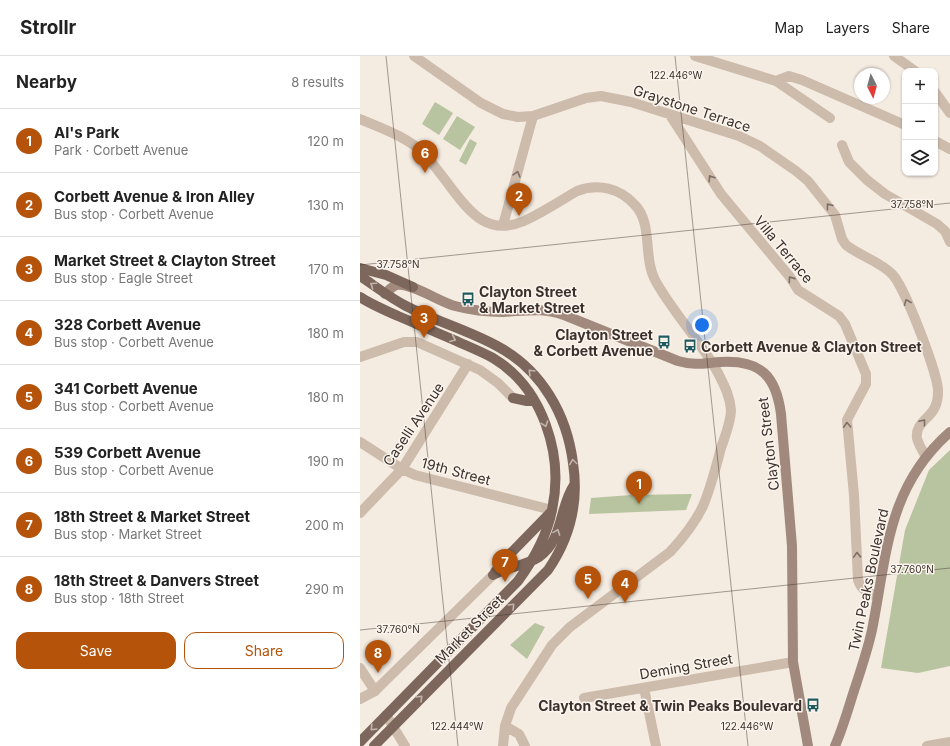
<!DOCTYPE html>
<html lang="en">
<head>
<meta charset="utf-8">
<style>
	:root { --surface:#fff; --page:#f6f6f6; --text:#222; --muted:#767676; --line:#e0e0e0; --accent:#b45309 }
	body { margin:0; font-family:Inter,sans-serif; background:var(--page); color:var(--text) }
	.controls { position:absolute; right:12px; top:12px; display:grid; overflow:hidden; border-radius:8px; box-shadow:0 1px 3px #0004 }
	.controls button { width:36px; height:36px; display:grid; place-items:center; padding:0; border:0; border-bottom:1px solid var(--line); background:var(--surface); color:var(--text); font:20px sans-serif }
	.compass { position:absolute; left:494px; top:12px; width:36px; height:36px; border-radius:50%; background:var(--surface); box-shadow:0 1px 3px #0004; rotate:174deg }
	.you { position:absolute; left:342px; top:269px; width:14px; height:14px; margin:-10px; border:3px solid #fff; border-radius:50%; background:#1a73e8; box-shadow:0 0 0 6px #1a73e833 }
	.badge { display:grid; place-items:center; width:26px; height:26px; border-radius:50%; background:var(--accent); color:#fff; font-size:13px; font-weight:700 }
	.pin { position:absolute; translate:-50% -33px; filter:drop-shadow(0 1px 2px #0008) }
	.pin::after { content:''; position:absolute; top:21px; width:14px; height:12px; background:inherit; clip-path:polygon(0 0,100% 0,50% 100%) }
	.list { margin:0; padding:0; list-style:none }
	h2 { display:flex; justify-content:space-between; align-items:center; height:52px; margin:0; padding:0 16px; font-size:17px }
	h2 small { font-size:13px; font-weight:400; color:var(--muted) }
	.list li { display:grid; grid-template-columns:26px 1fr auto; gap:12px; align-items:center; box-sizing:border-box; height:64px; padding:0 16px; border-top:1px solid var(--line) }
	.list b { display:block; font-size:15px; white-space:nowrap }
	.list p { margin:0; font-size:13px; white-space:nowrap; color:var(--muted) }
	.list em { font-size:13px; font-style:normal; color:var(--muted) }
	.actions { display:flex; gap:8px; padding:12px 16px }
	.actions a { flex:1; padding:9px 0; border:1px solid var(--accent); border-radius:12px; text-align:center; font-size:14px; color:var(--accent) }
	.actions .main { background:var(--accent); color:#fff }
	.icon { flex:none; width:22px; height:22px; fill:none; stroke:currentColor; stroke-width:2; stroke-linecap:round; stroke-linejoin:round }
	.map { position:relative; flex:none; width:590px; height:690px; overflow:hidden }
	header { display:flex; align-items:center; gap:24px; box-sizing:border-box; height:56px; padding:0 20px; background:var(--surface); border-bottom:1px solid var(--line) }
	header strong { font-size:19px }
	nav { display:flex; gap:22px; margin-inline-start:auto; font-size:14px }
	main { display:flex }
	aside { flex:1; background:var(--surface) }
	.map>svg:first-child { display:block }
	.green { fill:#b8c4a0 }
	.lines { fill:none; stroke-linecap:round; stroke-linejoin:round }
	.minor { stroke:#cdbbac; stroke-width:10 }
	.tertiary { stroke:#cdbbac; stroke-width:10 }
	.secondary { stroke:#a18a7d; stroke-width:10 }
	.primary { stroke:#7d675c; stroke-width:10 }
	.oneway { stroke:#7d6f65 }
	.oneway2 { stroke:#c2b5ac }
	.ticks { fill:none; stroke:#3b302b; stroke-width:1; stroke-opacity:0.45 }
	.labels { text-anchor:middle; dominant-baseline:central; stroke-width:3; stroke-linejoin:round; paint-order:stroke }
	.street-label { font-size:14px; fill:#3b302b; stroke:#fbf5ee }
	.poi-label { font-size:14px; font-weight:bold; fill:#3b302b; stroke:#fbf5ee; text-anchor:start }
	.ticks-label { font-size:10px; text-anchor:middle; fill:#3b302b; stroke:#fbf5ee; stroke-width:3; stroke-linejoin:round; paint-order:stroke }
</style>
</head>
<body>
<header>
<strong>Strollr</strong>
<nav><a>Map</a><a>Layers</a><a>Share</a></nav>
</header>
<main>
<aside>
<h2>Nearby<small>8 results</small></h2>
<ul class="list">
<li><span class="badge">1</span><div><b>Al's Park</b><p>Park · Corbett Avenue</p></div><em>120 m</em></li>
<li><span class="badge">2</span><div><b>Corbett Avenue &amp; Iron Alley</b><p>Bus stop · Corbett Avenue</p></div><em>130 m</em></li>
<li><span class="badge">3</span><div><b>Market Street &amp; Clayton Street</b><p>Bus stop · Eagle Street</p></div><em>170 m</em></li>
<li><span class="badge">4</span><div><b>328 Corbett Avenue</b><p>Bus stop · Corbett Avenue</p></div><em>180 m</em></li>
<li><span class="badge">5</span><div><b>341 Corbett Avenue</b><p>Bus stop · Corbett Avenue</p></div><em>180 m</em></li>
<li><span class="badge">6</span><div><b>539 Corbett Avenue</b><p>Bus stop · Corbett Avenue</p></div><em>190 m</em></li>
<li><span class="badge">7</span><div><b>18th Street &amp; Market Street</b><p>Bus stop · Market Street</p></div><em>200 m</em></li>
<li><span class="badge">8</span><div><b>18th Street &amp; Danvers Street</b><p>Bus stop · 18th Street</p></div><em>290 m</em></li>
</ul>
<div class="actions"><a class="main">Save</a><a>Share</a></div>
</aside>
<div class="map">
<svg width="590" height="690" viewBox="0 0 590 690">
	<rect width="100%" height="100%" fill="#f4ebe1"/>
	<path class="green" d="M75 46 93 57 79 79 62 68Z
		M97 60 115 71 100 94 83 83Z
		M110 83 117 87 106 109 99 105Z
		M590 394V610L558 617 521 612 545 474 569 414Z
		M332 438 326 454 229 458 231 442 271 439Z
		M175 567 185 571 167 603 150 589Z"/>
	<g class="lines">
		<path class="minor" d="M54 0 121 47 143 58 158 61 173 60 226 42 241 40 271 46 379 80 400 90 436 115 448 125 475 159 482 183 486 189C500 200 519 205 532 218 544 229 579 320 578 336 578 340 577 347 575 351 570 363 555 367 557 382 558 388 563 395 566 401
			M335 0 416 25 470 62
			M534 0 555 15
			M416 25 429 20 442 24 545 69
			M575 36 590 57
			M310 59 361 138 430 221 438 234 479 260 485 268 506 318V328L487 364 494 439 498 524C501 534 509 538 518 540
			M0 63C24 73 47 81 66 99 75 111 84 122 92 133 111 158 129 180 164 165 182 157 200 145 217 135 238 127 260 132 275 149 293 168 283 201 295 224 313 257 340 284 358 317 364 329 370 340 371 354 371 366 365 380 361 392 356 411 351 431 343 450 335 467 322 483 310 496L210 571 192 589 151 652 145 670 143 690
			M575 85 590 93
			M482 89 489 106 507 124 525 138 577 168 585 175 590 186
			M143 169 173 60
			M0 301 44 286H57L120 314 138 327 153 342
			M0 386 42 413 55 419 192 454
			M0 457 42 413 108 308
			M0 612 15 635
			M284 632 296 690
			M224 642 433 606
			M26 659 45 690
			M145 670 159 678 165 690
			M567 690 590 686"/>
		<path class="tertiary" d="M0 643 15 635 23 627 133 519"/>
		<path class="secondary" d="M25 238C29 234 32 230 37 229 50 226 80 246 95 250 110 254 127 256 143 256 165 255 183 251 204 259L318 305C335 310 344 307 361 306 401 304 416 320 421 358L432 490 433 606 448 690
			M475 690C482 674 487 657 492 641 499 619 507 597 512 574 527 499 527 431 590 376"/>
		<path class="primary" d="M0 212 26 219 53 231
			M0 220C15 230 29 241 46 250 75 265 108 274 137 290 182 314 207 359 213 407 219 446 210 482 188 514L14 690
			M0 241C12 249 25 254 38 260 57 268 75 276 94 284 107 290 120 295 133 302 183 332 204 399 192 454 187 480 174 503 158 525L0 686
			M153 342 167 345H174
			M135 516 150 498 191 456
			M133 519C147 511 165 510 179 501 203 485 199 451 214 429"/>
	</g>
	<defs><path id="oneway-chevron" d="M-2-3.5L2.5 0L-2 3.5" fill="none" stroke-width="1.6" stroke-linecap="round" stroke-linejoin="round"/></defs>
	<g class="oneway">
		<use href="#oneway-chevron" transform="translate(157 118) rotate(-74)"/>
		<use href="#oneway-chevron" transform="translate(351 122) rotate(-123)"/>
		<use href="#oneway-chevron" transform="translate(469 150) rotate(-128)"/>
		<use href="#oneway-chevron" transform="translate(431 223) rotate(-125)"/>
		<use href="#oneway-chevron" transform="translate(547 246) rotate(-112)"/>
		<use href="#oneway-chevron" transform="translate(563 366) rotate(-50)"/>
		<use href="#oneway-chevron" transform="translate(487 369) rotate(-93)"/>
		<use href="#oneway-chevron" transform="translate(497 499) rotate(-92)"/>
	</g>
	<g class="oneway2">
		<use href="#oneway-chevron" transform="translate(13 229) rotate(-145)"/>
		<use href="#oneway-chevron" transform="translate(93 283) rotate(23)"/>
		<use href="#oneway-chevron" transform="translate(171 316) rotate(-135)"/>
		<use href="#oneway-chevron" transform="translate(185 368) rotate(71)"/>
		<use href="#oneway-chevron" transform="translate(213 406) rotate(-98)"/>
		<use href="#oneway-chevron" transform="translate(197 476) rotate(-70)"/>
		<use href="#oneway-chevron" transform="translate(152 550) rotate(-45)"/>
		<use href="#oneway-chevron" transform="translate(60 642) rotate(-45)"/>
		<use href="#oneway-chevron" transform="translate(13 672) rotate(135)"/>
	</g>
	<path class="ticks" d="M26 0 98 690M315 0 388 690M0 209 590 147M0 574 590 512"/>
	<defs>
		<g id="bus-bare" transform="scale(1.08)"><path d="M-5-6H5V4H4V6H2V4H-2V6H-4V4H-5ZM-3.5-4V0h7V-4ZM-3.5 1.2v1.5H-2V1.2ZM2 1.2v1.5H3.5V1.2Z" fill="#1f5a5e" stroke="#fbf5ee" stroke-width="2.5" paint-order="stroke"/></g>
	</defs>
	<g fill-rule="evenodd">
		<use href="#bus-bare" x="108" y="243"/>
		<use href="#bus-bare" x="304" y="286"/>
		<use href="#bus-bare" x="330" y="290"/>
		<use href="#bus-bare" x="453" y="649"/>
	</g>
	<g class="labels">
		<g class="street-label">
			<text transform="translate(332 52) rotate(18)">Graystone Terrace</text>
			<text transform="translate(424 193) rotate(50)">Villa Terrace</text>
			<text transform="translate(53 368) rotate(-56)">Caselli Avenue</text>
			<text transform="translate(408 388) rotate(-97)">Clayton Street</text>
			<text transform="translate(96 415) rotate(15)">19th Street</text>
			<text transform="translate(508 524) rotate(-78)">Twin Peaks Boulevard</text>
			<text transform="translate(109 573) rotate(-45)">Market Street</text>
			<text transform="translate(326 610) rotate(-10)">Deming Street</text>
		</g>
		<g class="poi-label">
			<text x="119" y="235">Clayton Street<tspan x="119" dy="16">&amp; Market Street</tspan></text>
			<text x="293" y="278" text-anchor="end">Clayton Street<tspan x="293" dy="16">&amp; Corbett Avenue</tspan></text>
			<text x="341" y="290">Corbett Avenue &amp; Clayton Street</text>
			<text x="442" y="649" text-anchor="end">Clayton Street &amp; Twin Peaks Boulevard</text>
		</g>
	</g>
	<g class="ticks-label">
		<text x="316" y="23">122.446°W</text>
		<text x="552" y="152">37.758°N</text>
		<text x="38" y="212">37.758°N</text>
		<text x="552" y="517">37.760°N</text>
		<text x="38" y="577">37.760°N</text>
		<text x="97" y="674">122.444°W</text>
		<text x="387" y="674">122.446°W</text>
	</g>
</svg>
<div class="controls">
<button>+</button>
<button>−</button>
<button><svg class="icon" aria-label="layers" viewBox="0 0 24 24"><path d="M12 4l9 5-9 5-9-5zM3 14l9 5 9-5"/></svg></button>
</div>
<svg class="compass" viewBox="-18 -18 36 36"><path d="M0-13l5 13h-10z" fill="#e53935"/><path d="M0 13l5-13h-10z" fill="#767676"/></svg>
<div class="you"></div>
<div class="pin badge" style="left:279px;top:448px">1</div>
<div class="pin badge" style="left:159px;top:160px">2</div>
<div class="pin badge" style="left:64px;top:282px">3</div>
<div class="pin badge" style="left:265px;top:547px">4</div>
<div class="pin badge" style="left:228px;top:543px">5</div>
<div class="pin badge" style="left:65px;top:117px">6</div>
<div class="pin badge" style="left:145px;top:526px">7</div>
<div class="pin badge" style="left:18px;top:617px">8</div>
</div>
</main>
</body>
</html>
